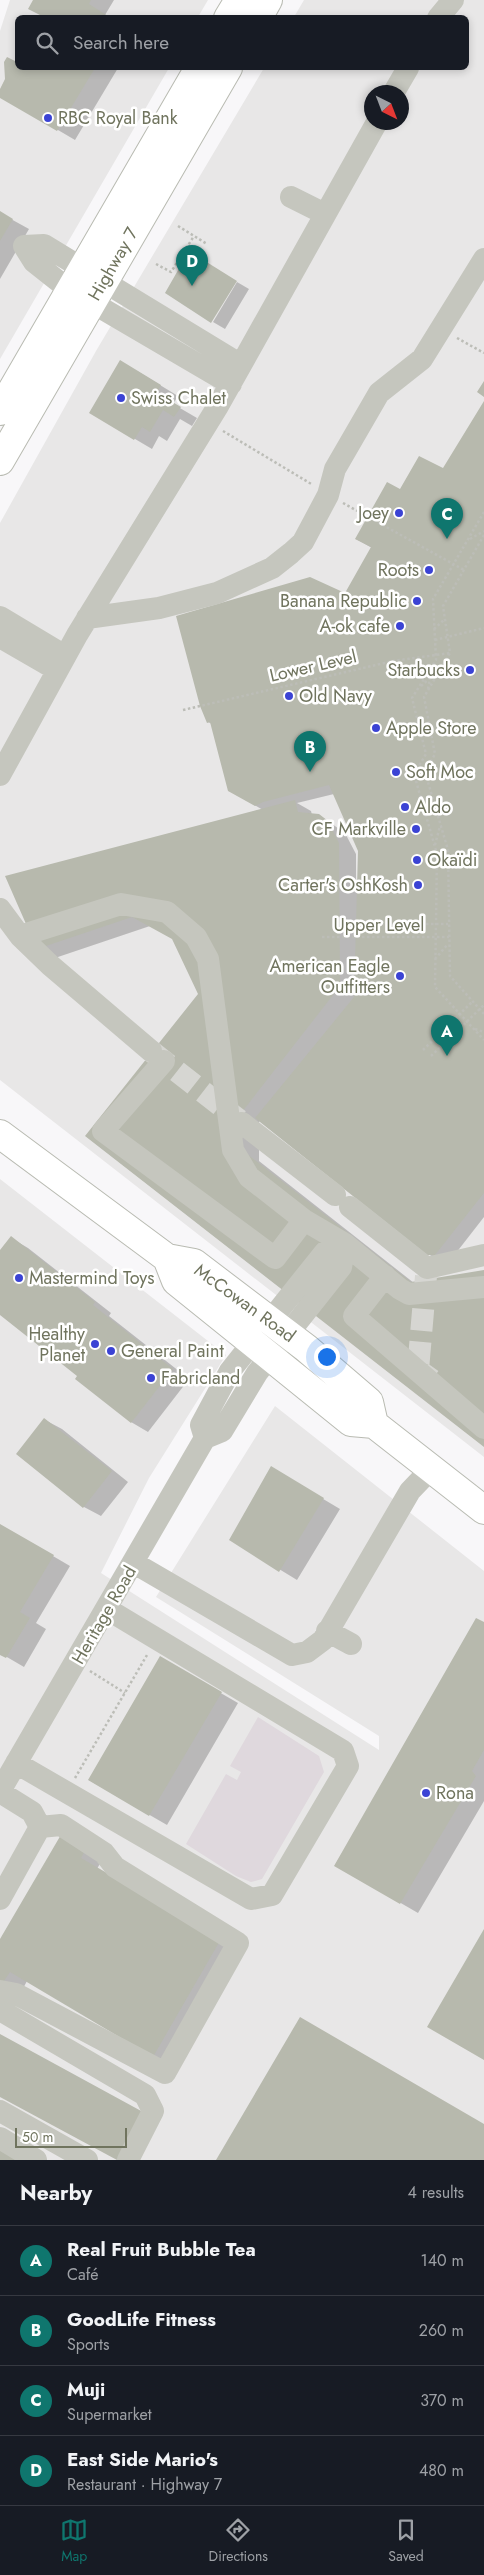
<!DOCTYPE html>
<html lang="en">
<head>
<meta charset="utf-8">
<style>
	:root { --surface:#171b24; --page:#20242c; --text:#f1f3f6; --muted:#9ea1a6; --line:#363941; --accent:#0f766e }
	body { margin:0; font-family:Jost,sans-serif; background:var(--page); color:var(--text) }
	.compass { position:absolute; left:364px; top:85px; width:45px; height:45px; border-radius:50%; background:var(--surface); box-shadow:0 2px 8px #0003; rotate:138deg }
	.scale { position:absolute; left:15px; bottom:12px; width:112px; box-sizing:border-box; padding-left:5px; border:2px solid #70745e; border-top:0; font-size:14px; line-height:18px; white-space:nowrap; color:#70745e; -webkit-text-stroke:4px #fff; paint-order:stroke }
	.you { position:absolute; left:326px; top:1356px; width:18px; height:18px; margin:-12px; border:4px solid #fff; border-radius:50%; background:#1a73e8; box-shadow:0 0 0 8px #1a73e833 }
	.badge { display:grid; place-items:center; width:32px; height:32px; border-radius:50%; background:var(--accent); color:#fff; font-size:16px; font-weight:700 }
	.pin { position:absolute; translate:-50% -41px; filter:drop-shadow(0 1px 2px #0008) }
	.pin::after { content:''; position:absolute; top:26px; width:18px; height:15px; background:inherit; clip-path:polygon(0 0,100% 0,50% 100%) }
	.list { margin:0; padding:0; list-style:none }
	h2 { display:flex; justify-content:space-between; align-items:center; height:65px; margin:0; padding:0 20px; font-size:21px }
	h2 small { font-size:16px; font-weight:400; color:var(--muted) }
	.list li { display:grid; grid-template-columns:32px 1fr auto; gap:15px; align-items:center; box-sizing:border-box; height:70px; padding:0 20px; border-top:1px solid var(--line) }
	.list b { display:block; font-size:19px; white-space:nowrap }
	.list p { margin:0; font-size:16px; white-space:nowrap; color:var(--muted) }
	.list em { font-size:16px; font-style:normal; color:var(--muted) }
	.icon { flex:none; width:28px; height:28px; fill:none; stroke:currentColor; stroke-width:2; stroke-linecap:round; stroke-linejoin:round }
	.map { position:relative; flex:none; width:484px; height:2160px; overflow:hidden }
	.search { position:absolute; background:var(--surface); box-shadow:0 2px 8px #0003; left:15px; right:15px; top:15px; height:55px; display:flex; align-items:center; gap:12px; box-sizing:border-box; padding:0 18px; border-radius:8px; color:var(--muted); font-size:19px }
	.sheet { height:345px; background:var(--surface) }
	nav { display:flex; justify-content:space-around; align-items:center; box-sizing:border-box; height:70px; border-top:1px solid var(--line); background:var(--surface); font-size:14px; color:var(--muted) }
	nav a { display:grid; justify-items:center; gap:2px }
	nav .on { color:var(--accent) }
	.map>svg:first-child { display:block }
	.built { fill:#e8e7e7; fill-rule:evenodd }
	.green { fill:#dfd8dd }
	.shadow { fill:#0003; fill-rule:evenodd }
	.building { fill:#b7b9ad }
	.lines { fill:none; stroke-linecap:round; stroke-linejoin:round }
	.minor-tunnel { stroke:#d6d6d2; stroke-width:22; stroke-dasharray:22 11; stroke-linecap:butt }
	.major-casing { stroke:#b9bbb2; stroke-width:30 }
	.path { stroke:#bcbdb7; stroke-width:2.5; stroke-dasharray:2.5 2.5; stroke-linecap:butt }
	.minor { stroke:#c5c6be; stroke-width:22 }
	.major { stroke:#fff; stroke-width:28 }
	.poi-dot { fill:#3b43d4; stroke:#fff; stroke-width:2 }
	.labels { text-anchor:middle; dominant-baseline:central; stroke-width:5; stroke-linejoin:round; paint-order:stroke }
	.poi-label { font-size:18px; fill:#70745e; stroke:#fff; text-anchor:start }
	.street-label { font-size:18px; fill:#70745e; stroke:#fff }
</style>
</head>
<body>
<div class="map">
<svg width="484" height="2160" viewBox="0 0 484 2160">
	<rect width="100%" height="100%" fill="#f8f7f9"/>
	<path class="built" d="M10 0H208L198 17 18 18V68H169L0 359V31Z
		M304 0H484V1457L0 1080V523L96 351 264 68H466V18L294 17ZM372 92H402V122H372Z
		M0 1179 226 1355 149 1478 101 1573 379 1750V1736L156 1597 275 1406 484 1571V2160H0Z"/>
	<path class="green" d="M258 1717 319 1756 324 1772 262 1879 251 1882 236 1876 186 1844 226 1774 237 1780 241 1772 230 1766Z"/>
	<path class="shadow" d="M34 0H114L105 15 43 16Z
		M16 63 18 68H118L75 140 0 96V91Z
		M0 213 29 229 0 279Z
		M237 282 249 289 225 329 213 322Z
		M137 371 178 396 173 404 197 418 192 426 180 419 167 441 159 436 152 449 91 413Z
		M484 404V1217L449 1262H442L428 1254 260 1121 259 1122V1161L414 1283 484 1271V1446L86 1136 199 994 174 939 150 926 55 958 38 948 263 810 229 790 212 724 208 722 345 595 372 548 356 539 401 491 444 470ZM334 794 359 851 358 891H356V854L345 833 319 815H312L311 811 297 803Z
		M11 1238 28 1248 111 1313 109 1316 189 1379 148 1432 131 1422 79 1376 0 1314V1252Z
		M45 1420 62 1429 128 1482 101 1516 84 1507Z
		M288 1478 340 1509 297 1580 230 1539Z
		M0 1525 70 1566 36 1623 46 1629 24 1667 0 1653Z
		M484 1624V1801L418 1913 335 1865Z
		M160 1658 238 1703 167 1825 89 1780Z
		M63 1835 103 1858 97 1869 237 1949 170 2065 27 1981 19 1996 0 1985V1942Z"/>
	<path class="building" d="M33 0H91L89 4 111 18H41L42 16 28 9Z
		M7 57 15 61 18 57V68H95L57 131 0 98V89L5 79 4 62Z
		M0 211 13 219 0 241Z
		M189 251 237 281 211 323 165 293Z
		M120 360 161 385 157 393 181 407 174 417 163 410 150 432 142 427 134 440 89 413Z
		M484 381V397L477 392Z
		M484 401V1193L435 1255H427L255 1118 354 997 358 851 329 785 263 802 255 806 228 791 210 722 207 723 200 706 176 616 310 577 345 593 371 547 355 539 387 482 400 489 419 456 443 468Z
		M295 800 298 812 319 814 328 821 339 843 340 986 242 1112V1150L411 1282 484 1270V1447L85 1136 198 994 172 939 132 917 37 949 5 876Z
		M11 1236 95 1302 93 1305 173 1369 131 1423 75 1379 77 1376 0 1315V1250Z
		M44 1418 112 1471 83 1508 16 1454Z
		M271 1466 324 1498 279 1572 229 1540Z
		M0 1524 54 1555 20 1612 30 1618 6 1658 0 1655Z
		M476 1618 484 1622V1750L472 1771 476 1776 400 1904 334 1866Z
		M160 1656 222 1692 149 1816 88 1780Z
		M62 1833 87 1847 81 1858 221 1939 153 2057 10 1972 0 1987V1939Z
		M484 1929V2060L427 2027Z
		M300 2017 484 2124V2160H216Z
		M0 2034 143 2112 117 2160 0 2097Z
		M0 2146 25 2160H0Z"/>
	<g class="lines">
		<path class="minor-tunnel" d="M151 1051 239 1120
			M426 1276 418 1370 432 1380"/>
		<g class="major-casing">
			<path id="major" d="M228 18 239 0
				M258 18 268 0
				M0 411 199 68
				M0 461 228 68
				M0 1134 167 1258 194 1263 306 1348 369 1402 374 1424
				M167 1258 176 1281 351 1422 374 1424 484 1510"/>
		</g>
		<path class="path" d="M178 226 207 244
			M156 264 171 272 194 236
			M457 338 484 353
			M223 431 313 485
			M343 503 464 570
			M484 512 433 599 436 660 412 698 426 754 414 774 437 854 435 987 484 1040
			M484 535 443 606 450 653 424 697 435 754 425 772 448 850 450 976 484 1014
			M470 539 484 531
			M434 629 445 619
			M435 640 484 628
			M421 686 438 671
			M428 689 432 668
			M183 710 393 661 450 653
			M435 845 440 826
			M356 924H448
			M322 937H449
			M435 959 448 944
			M475 1029 484 1032
			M423 1050 473 1001
			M431 1056 484 1005
			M90 1671 125 1693
			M75 1778 147 1655"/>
		<path class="minor" d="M438 18 453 0
			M394 92 408 68
			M291 197 325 214
			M231 384 91 302 58 281 34 262 24 246 44 245 241 365
			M0 617 65 656
			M87 618 159 608 217 593 272 568 291 553 303 542 328 495 335 469 379 393 422 359 484 259
			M0 637 57 670
			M0 775 77 635 218 406 377 122
			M0 909 20 936 50 965 151 1051
			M20 936 121 904 167 912 196 937 208 959 233 1150 249 1177 304 1220 345 1244 400 1289 409 1294 484 1287
			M164 1061 103 1131 275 1258 304 1220
			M242 1123 335 1195
			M350 1207 427 1268
			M427 1268 484 1255
			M385 1276 354 1316 484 1428
			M205 1438 201 1425 230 1371 325 1252 345 1244
			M134 1563 292 1655 307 1652 323 1640 410 1491 431 1469
			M327 1631 351 1644
			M16 1763 251 1899 272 1895 348 1766 343 1751 107 1609
			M0 1791 205 1438 222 1431 257 1373 341 1267 345 1244
			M0 1792 32 1812 40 1827 0 1899
			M0 1991 16 1994 165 2073 238 1943 115 1867 104 1853 61 1825 40 1827
			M0 2010 145 2095 153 2111 128 2160
			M0 2111 87 2160
			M0 2138 36 2160"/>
		<use href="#major" class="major"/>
	</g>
	<g class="poi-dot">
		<circle cx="48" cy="118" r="5"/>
		<circle cx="121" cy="398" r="5"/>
		<circle cx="399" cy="513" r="5"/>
		<circle cx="429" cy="570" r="5"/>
		<circle cx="417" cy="601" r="5"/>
		<circle cx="400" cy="626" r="5"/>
		<circle cx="470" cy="670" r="5"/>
		<circle cx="289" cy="696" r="5"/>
		<circle cx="376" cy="728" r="5"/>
		<circle cx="396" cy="772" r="5"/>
		<circle cx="405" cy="807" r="5"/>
		<circle cx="416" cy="829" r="5"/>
		<circle cx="417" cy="860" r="5"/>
		<circle cx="418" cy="885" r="5"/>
		<circle cx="400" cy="976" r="5"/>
		<circle cx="19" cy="1278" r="5"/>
		<circle cx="95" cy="1344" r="5"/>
		<circle cx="111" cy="1351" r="5"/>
		<circle cx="151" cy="1378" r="5"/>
		<circle cx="426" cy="1793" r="5"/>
	</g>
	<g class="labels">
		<g class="poi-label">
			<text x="58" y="118">RBC Royal Bank</text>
			<text x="131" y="398">Swiss Chalet</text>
			<text x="389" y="513" text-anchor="end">Joey</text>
			<text x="419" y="570" text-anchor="end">Roots</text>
			<text x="407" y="601" text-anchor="end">Banana Republic</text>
			<text x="390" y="626" text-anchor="end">A-ok cafe</text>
			<text x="460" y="670" text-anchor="end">Starbucks</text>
			<text x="299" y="696">Old Navy</text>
			<text x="386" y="728">Apple Store</text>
			<text x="406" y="772">Soft Moc</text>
			<text x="415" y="807">Aldo</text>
			<text x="406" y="829" text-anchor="end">CF Markville</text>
			<text x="427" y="860">Okaïdi</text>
			<text x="408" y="885" text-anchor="end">Carter's OshKosh</text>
			<text x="390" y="966" text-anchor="end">American Eagle<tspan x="390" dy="21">Outfitters</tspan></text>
			<text x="29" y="1278">Mastermind Toys</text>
			<text x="85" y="1334" text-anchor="end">Healthy<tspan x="85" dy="21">Planet</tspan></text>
			<text x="121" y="1351">General Paint</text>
			<text x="161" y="1378">Fabricland</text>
			<text x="436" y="1793">Rona</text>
		</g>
		<g class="street-label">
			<text transform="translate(113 264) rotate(-60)">Highway 7</text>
			<text transform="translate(313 666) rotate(-13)">Lower Level</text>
			<text x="379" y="925">Upper Level</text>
			<text transform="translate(245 1303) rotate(36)">McCowan Road</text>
			<text transform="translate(104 1615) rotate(-60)">Heritage Road</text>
		</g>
	</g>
</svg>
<svg class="compass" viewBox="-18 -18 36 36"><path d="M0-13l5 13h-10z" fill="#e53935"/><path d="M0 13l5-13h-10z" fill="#9ea1a6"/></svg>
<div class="scale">50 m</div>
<div class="you"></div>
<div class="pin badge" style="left:447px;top:1056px">A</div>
<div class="pin badge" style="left:310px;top:772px">B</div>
<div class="pin badge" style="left:447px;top:539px">C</div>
<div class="pin badge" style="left:192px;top:286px">D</div>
<div class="search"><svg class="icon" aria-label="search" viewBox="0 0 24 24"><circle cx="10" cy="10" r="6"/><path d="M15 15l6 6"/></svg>Search here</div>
</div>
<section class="sheet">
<h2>Nearby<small>4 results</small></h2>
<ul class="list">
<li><span class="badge">A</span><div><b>Real Fruit Bubble Tea</b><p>Café</p></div><em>140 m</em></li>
<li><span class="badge">B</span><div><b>GoodLife Fitness</b><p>Sports</p></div><em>260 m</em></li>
<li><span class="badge">C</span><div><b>Muji</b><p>Supermarket</p></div><em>370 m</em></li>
<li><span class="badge">D</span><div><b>East Side Mario's</b><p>Restaurant · Highway 7</p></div><em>480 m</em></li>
</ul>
</section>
<nav>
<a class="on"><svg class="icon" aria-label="map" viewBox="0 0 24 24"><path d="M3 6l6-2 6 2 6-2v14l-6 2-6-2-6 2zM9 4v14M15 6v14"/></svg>Map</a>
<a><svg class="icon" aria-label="directions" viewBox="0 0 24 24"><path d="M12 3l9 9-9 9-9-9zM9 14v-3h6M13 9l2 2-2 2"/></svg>Directions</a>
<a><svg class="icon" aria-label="saved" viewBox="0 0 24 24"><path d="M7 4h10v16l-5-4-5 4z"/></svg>Saved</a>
</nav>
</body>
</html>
